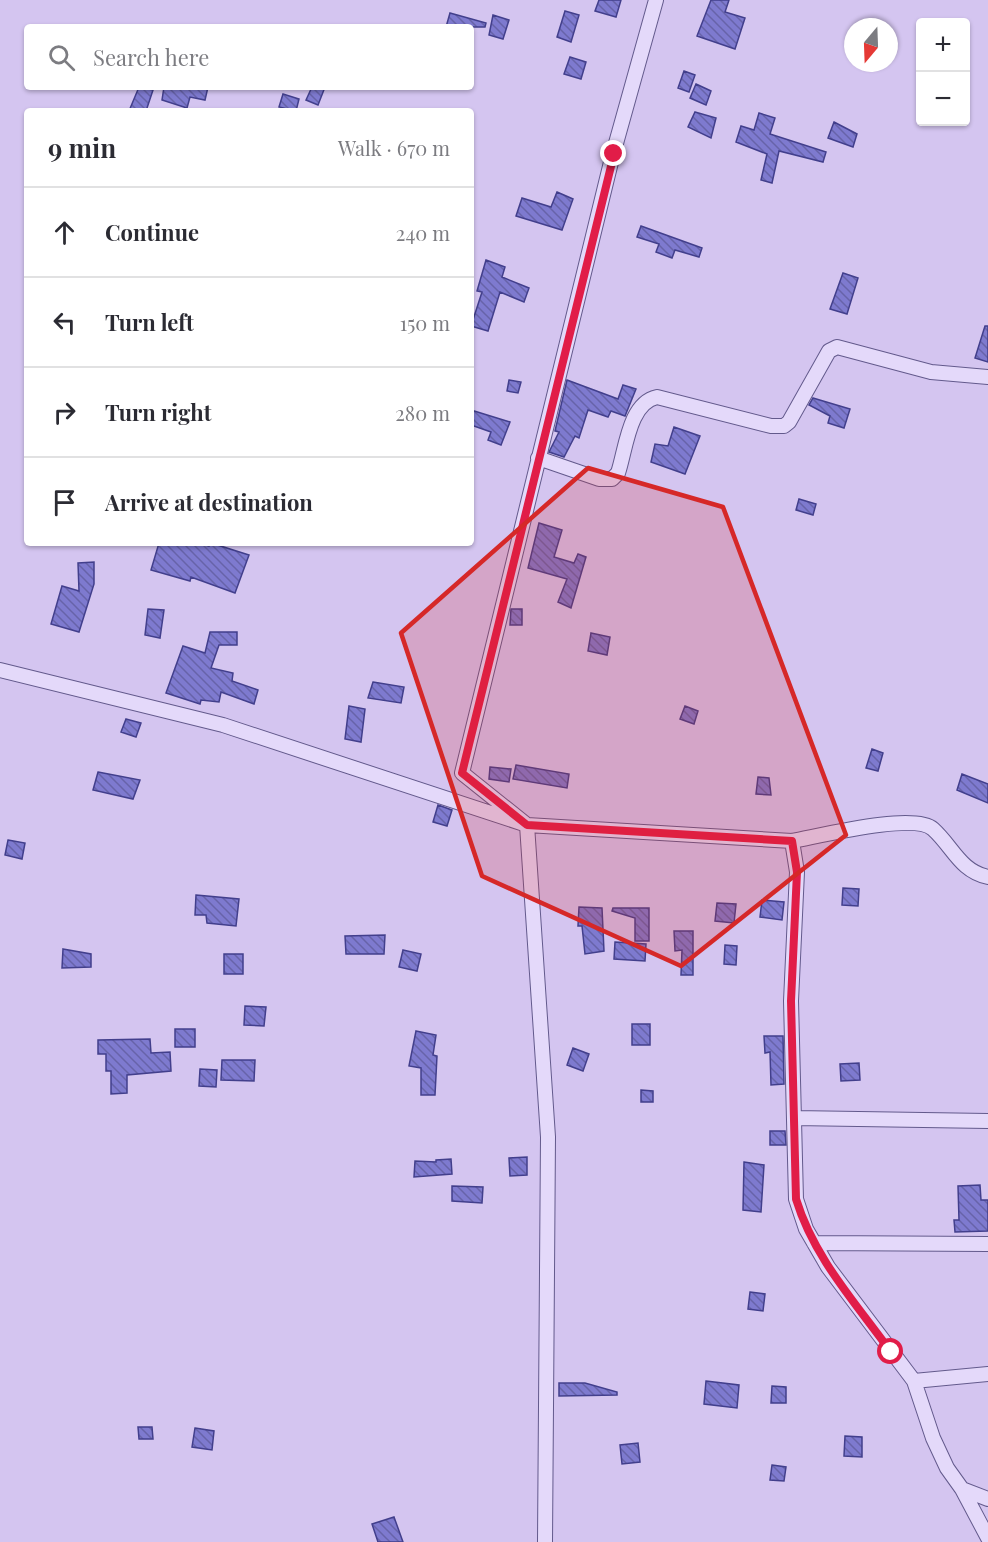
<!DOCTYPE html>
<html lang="en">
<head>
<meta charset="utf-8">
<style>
	:root { --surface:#fff; --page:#f2f2f3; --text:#2b2b33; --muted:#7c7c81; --line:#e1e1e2 }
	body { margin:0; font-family:"Playfair Display",serif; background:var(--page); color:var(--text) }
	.controls { position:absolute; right:18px; top:18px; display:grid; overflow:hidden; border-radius:6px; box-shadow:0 2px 4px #0004 }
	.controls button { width:54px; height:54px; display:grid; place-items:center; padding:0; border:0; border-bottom:2px solid var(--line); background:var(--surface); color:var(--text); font:30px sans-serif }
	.compass { position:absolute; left:844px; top:18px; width:54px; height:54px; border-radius:50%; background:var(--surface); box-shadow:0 2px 4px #0004; rotate:199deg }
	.stop { position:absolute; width:18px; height:18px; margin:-14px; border:4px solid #e11d48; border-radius:50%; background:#fff }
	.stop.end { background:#e11d48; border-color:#fff; box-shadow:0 2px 6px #0008 }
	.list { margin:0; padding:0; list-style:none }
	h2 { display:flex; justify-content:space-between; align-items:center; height:78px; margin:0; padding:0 24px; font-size:26px }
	h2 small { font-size:20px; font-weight:400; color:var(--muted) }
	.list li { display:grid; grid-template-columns:39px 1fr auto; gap:18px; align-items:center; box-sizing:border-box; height:90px; padding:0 24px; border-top:2px solid var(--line) }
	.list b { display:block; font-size:22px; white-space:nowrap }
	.list em { font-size:20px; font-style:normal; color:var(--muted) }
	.icon { flex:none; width:33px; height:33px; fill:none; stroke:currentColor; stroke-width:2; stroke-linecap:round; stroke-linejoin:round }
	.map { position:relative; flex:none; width:988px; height:1542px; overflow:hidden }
	.search { position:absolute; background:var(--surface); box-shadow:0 2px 4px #0004; left:24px; top:24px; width:450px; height:66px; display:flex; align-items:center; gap:15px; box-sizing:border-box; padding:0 21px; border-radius:6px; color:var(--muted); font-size:22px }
	.panel { position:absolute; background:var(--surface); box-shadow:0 2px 4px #0004; left:24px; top:108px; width:450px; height:438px; border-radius:6px }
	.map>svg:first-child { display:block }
	.building { fill:url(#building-back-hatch); stroke:#423f8c; stroke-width:1.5 }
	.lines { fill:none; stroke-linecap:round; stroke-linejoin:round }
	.street-casing { stroke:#635a8c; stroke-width:16 }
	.street { stroke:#e4d9fa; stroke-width:14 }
	.route { stroke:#e11d48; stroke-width:8 }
	.marked { fill:#d62828; fill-opacity:0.2; stroke:#d62828; stroke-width:4.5; stroke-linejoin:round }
</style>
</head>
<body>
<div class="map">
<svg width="988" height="1542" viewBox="0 0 988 1542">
	<defs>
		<pattern id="building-back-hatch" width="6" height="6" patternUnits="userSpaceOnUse" patternTransform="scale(1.5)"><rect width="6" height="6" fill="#7e7acf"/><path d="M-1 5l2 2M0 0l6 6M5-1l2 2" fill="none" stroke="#6763a9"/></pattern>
	</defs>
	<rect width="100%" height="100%" fill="#d4c5f0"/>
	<path class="building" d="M599 0H621L616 17 595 11Z
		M711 0H729L725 12 745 18 735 49 697 36Z
		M565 11 579 15 571 42 557 37Z
		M450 13 486 23 485 27H446Z
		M493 15 509 20 503 39 489 35Z
		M570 57 586 62 581 79 564 74Z
		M684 71 695 75 689 92 678 88Z
		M696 84 711 91 706 105 690 98Z
		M139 87 153 90 146 111H129Z
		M164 87H208L205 100 190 97 187 108 162 100Z
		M312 87H325L318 105 306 100Z
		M283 94 299 99 296 111 279 107Z
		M695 112 716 118 711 138 688 127Z
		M759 113 775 118 770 134 826 152 823 162 779 151 772 183 761 180 767 154 736 142 741 126 754 130Z
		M834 122 857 134 853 147 828 138Z
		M557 192 573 199 562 230 516 216 522 198 551 207Z
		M641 226 702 248 699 257 675 250 672 258 656 252 659 244 637 237Z
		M486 260 505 267 502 277 529 288 524 302 500 292 488 331 471 326 482 292 477 291Z
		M843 273 858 278 847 314 830 309Z
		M985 326H988V362L975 358Z
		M509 380 521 382 518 393 507 391Z
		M567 380 618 399 623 385 636 389 625 416 611 411 608 417 588 410 579 438 575 436 564 457 549 452 559 432 555 431Z
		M813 398 850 409 844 428 828 423 830 416 809 405Z
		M471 410 510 422 501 445 488 440 491 432 471 425Z
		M674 427 700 436 685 474 651 462 655 444 668 446Z
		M799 499 816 504 813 515 796 510Z
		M539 523 562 530 554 557 574 563 578 554 586 557 571 608 558 602 567 579 528 568Z
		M159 543H199L209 546 211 543 249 555 235 593 191 577 190 581 151 570Z
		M94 562V584L79 632 51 624 62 586 79 591 78 563Z
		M148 609 164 610 160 638 145 635Z
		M511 609H522V625H510Z
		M210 632H237V645H219L211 668 233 673 232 681 258 690 254 704 221 692 219 702 201 700 200 704 166 693 183 646 205 653Z
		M591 633 610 637 607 655 588 651Z
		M373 682 404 687 401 703 368 698Z
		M349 706 365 709 361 742 345 739Z
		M685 706 698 711 694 724 680 719Z
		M126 719 141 723 136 737 121 732Z
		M872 749 883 753 878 771 866 768Z
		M516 765 569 774 567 788 513 779Z
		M490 767 511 769 509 782 489 779Z
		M98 772 140 780 133 799 93 790Z
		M962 774 988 784V803L957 790Z
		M758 777 769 778 771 795 756 794Z
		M438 805 452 810 447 826 433 822Z
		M8 840 25 843 22 859 5 855Z
		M843 888 859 889 858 906 842 905Z
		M196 895 239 899 236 926 207 923 206 915H195Z
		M762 900 784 902 782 920 760 917Z
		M717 903 736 904 734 923 715 921Z
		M579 907 602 908 604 951 585 954 582 926H578Z
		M613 908H649V941H635V918L612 911Z
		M674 931H693V975H681L682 950 675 951Z
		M385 935 384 954H346L345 936Z
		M615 942 646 944 645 961 614 959Z
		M725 945 737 946 736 965 724 964Z
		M63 949 91 954V967L62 968Z
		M403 950 421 954 417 971 399 967Z
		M224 954H243V974H224Z
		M245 1006 266 1007 264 1026 244 1025Z
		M632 1024H650V1045H632Z
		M175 1029H195V1047H175Z
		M416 1031 436 1035 433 1055 437 1056 435 1095H421V1068L409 1066Z
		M764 1036H783L784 1084 771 1085 770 1052 765 1053Z
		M150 1039 151 1053 170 1052 171 1071 127 1075V1093L111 1094V1071H106V1054H98V1040Z
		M573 1048 589 1054 583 1071 567 1065Z
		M222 1060H255L254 1081 221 1080Z
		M859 1063 860 1080 841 1081 840 1064Z
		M200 1069 217 1070 216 1087 199 1086Z
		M641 1090 653 1091V1102H641Z
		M770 1131H785L786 1145H770Z
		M527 1157V1175L510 1176 509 1158Z
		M451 1159 452 1174 414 1177 415 1161 436 1162V1160Z
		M744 1162 764 1165 761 1212 743 1210Z
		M980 1185 981 1200H988V1231L955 1232 954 1220H959L958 1186Z
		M452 1186 483 1187 482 1203 452 1201Z
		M750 1292 765 1294 763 1311 748 1309Z
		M706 1381 739 1385 737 1408 704 1404Z
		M559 1383H585L617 1392V1395L559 1396Z
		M772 1386 786 1387V1403H771Z
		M138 1427H152L153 1439H139Z
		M195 1428 214 1431 212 1450 192 1447Z
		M845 1436 862 1437V1457L844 1456Z
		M638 1443 640 1462 622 1464 620 1445Z
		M772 1465 786 1467 784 1481 770 1480Z
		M394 1517 403 1542H378L372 1524Z"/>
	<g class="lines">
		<g class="street-casing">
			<path id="street" d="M538 458 599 479H612L618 473C626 449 629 403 657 397L771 426H784L789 422 829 351 837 347 931 372 988 377
				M0 670 223 725 527 825 792 841 797 872 791 1001 796 1199 806 1229 828 1267 914 1381 933 1438 947 1468 962 1489 988 1499
				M792 841C820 836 914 812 933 829 953 847 960 871 988 877
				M794 1118 988 1121
				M814 1243 988 1244
				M914 1381 988 1374
				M962 1489 988 1538
				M545 1542 548 1137 527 825 462 773 613 154 656 0"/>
		</g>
		<use href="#street" class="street"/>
	</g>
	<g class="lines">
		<path class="route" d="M614 154 462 773 527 825 792 841 797 872 791 1001 796 1199C814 1258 855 1302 891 1352"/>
	</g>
	<path class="marked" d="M588 468 723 507 846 835 681 966 482 876 401 633Z"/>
</svg>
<div class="controls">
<button>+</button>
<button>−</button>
</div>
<svg class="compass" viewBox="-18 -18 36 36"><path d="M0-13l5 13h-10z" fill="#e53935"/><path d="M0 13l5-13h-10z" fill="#7c7c81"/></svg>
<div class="stop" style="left:891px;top:1352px"></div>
<div class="stop end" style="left:614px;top:154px"></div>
<div class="search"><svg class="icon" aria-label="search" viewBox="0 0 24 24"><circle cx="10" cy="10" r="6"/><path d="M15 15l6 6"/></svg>Search here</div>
<section class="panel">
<h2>9 min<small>Walk · 670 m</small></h2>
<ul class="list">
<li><svg class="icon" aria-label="ahead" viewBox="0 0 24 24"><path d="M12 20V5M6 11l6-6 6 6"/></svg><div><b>Continue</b></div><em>240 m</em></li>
<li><svg class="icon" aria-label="left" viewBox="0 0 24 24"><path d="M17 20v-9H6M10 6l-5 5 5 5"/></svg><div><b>Turn left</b></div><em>150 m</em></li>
<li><svg class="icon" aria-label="right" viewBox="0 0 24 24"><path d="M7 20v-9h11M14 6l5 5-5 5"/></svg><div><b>Turn right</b></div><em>280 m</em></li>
<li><svg class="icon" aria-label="arrive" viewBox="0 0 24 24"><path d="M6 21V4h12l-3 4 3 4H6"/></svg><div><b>Arrive at destination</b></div></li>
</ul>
</section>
</div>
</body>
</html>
